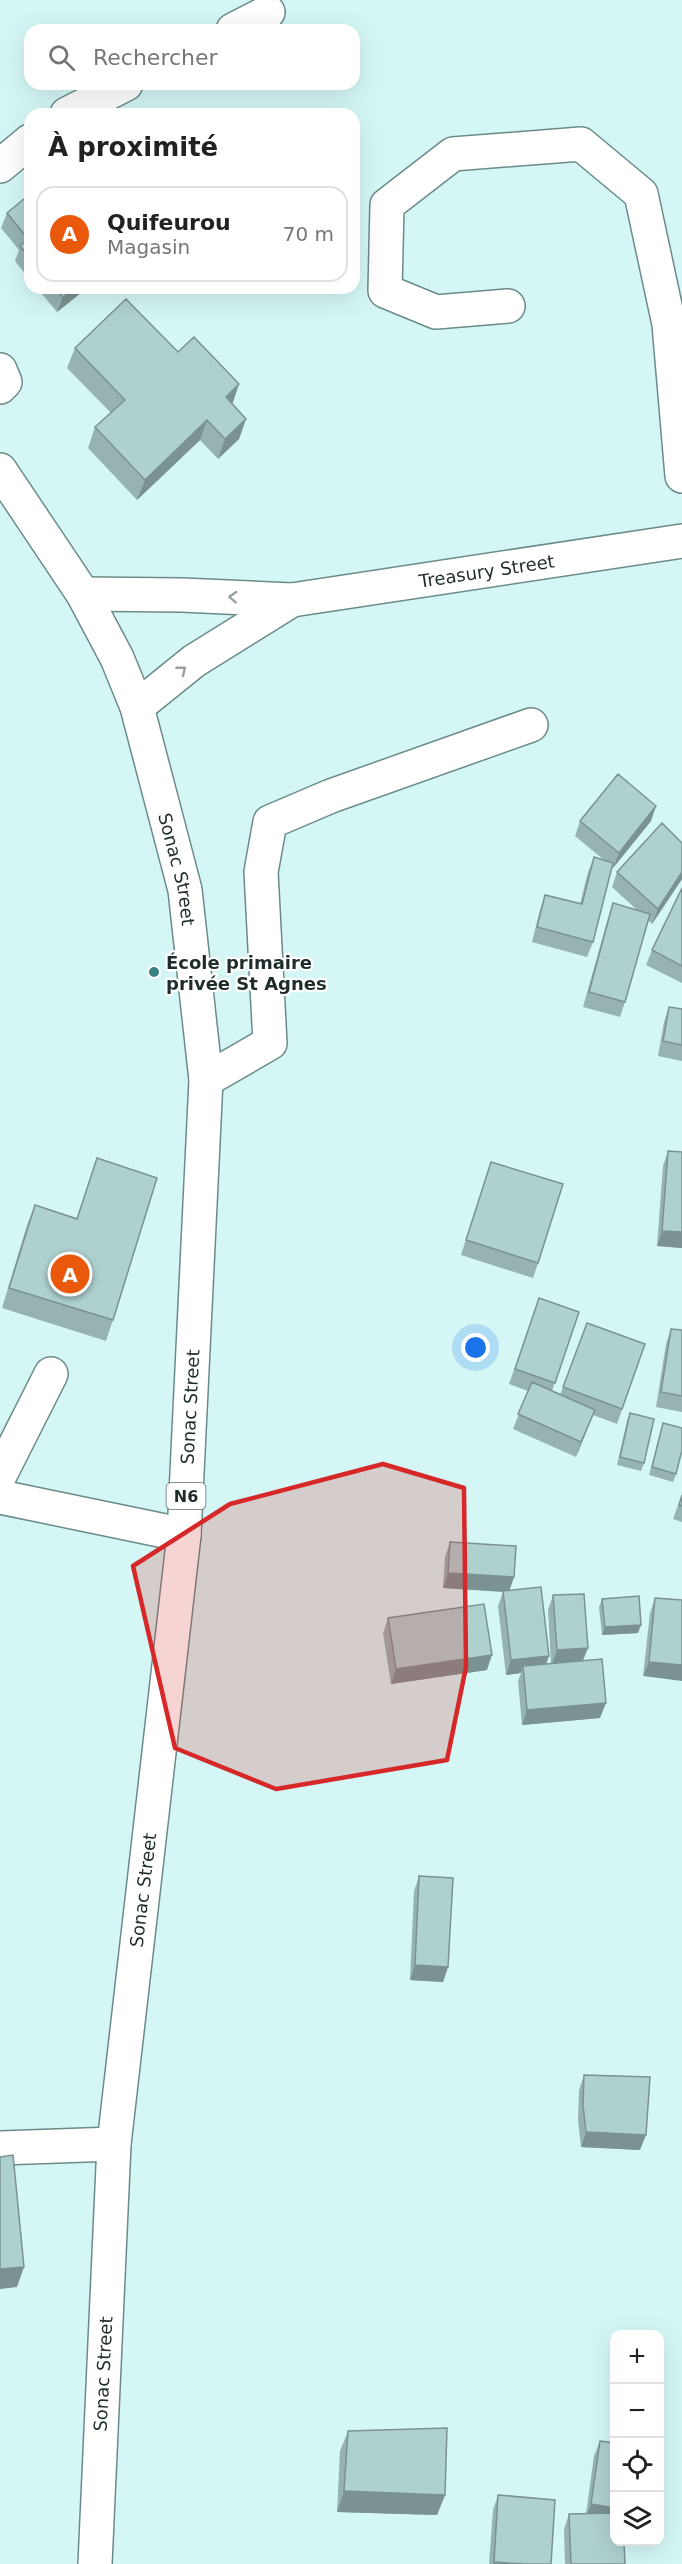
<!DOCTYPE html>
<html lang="fr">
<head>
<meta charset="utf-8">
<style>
	:root { --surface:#fff; --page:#f2f2f2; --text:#222; --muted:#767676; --line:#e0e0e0; --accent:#ea580c }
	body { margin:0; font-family:"DejaVu Sans",sans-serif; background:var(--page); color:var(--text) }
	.controls { position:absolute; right:18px; bottom:18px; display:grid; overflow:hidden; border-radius:12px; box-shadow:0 6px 24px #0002 }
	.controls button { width:54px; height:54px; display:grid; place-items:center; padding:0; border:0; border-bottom:2px solid var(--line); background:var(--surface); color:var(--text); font:30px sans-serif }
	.you { position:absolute; left:476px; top:1348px; width:21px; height:21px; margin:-15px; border:4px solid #fff; border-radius:50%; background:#1a73e8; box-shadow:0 0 0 9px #1a73e833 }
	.badge { display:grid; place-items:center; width:39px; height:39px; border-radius:50%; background:var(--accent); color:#fff; font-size:20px; font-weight:700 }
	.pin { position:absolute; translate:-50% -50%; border:3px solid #fff; box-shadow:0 2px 6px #0006 }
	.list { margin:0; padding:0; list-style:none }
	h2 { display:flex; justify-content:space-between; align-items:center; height:78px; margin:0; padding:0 24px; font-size:26px }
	h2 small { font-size:20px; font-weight:400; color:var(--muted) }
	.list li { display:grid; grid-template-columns:39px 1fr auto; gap:18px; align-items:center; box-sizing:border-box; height:96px; margin:0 12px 12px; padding:0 12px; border:2px solid var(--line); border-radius:18px }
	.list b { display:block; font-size:22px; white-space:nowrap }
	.list p { margin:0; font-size:20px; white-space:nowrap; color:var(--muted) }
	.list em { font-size:20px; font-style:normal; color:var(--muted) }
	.icon { flex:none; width:33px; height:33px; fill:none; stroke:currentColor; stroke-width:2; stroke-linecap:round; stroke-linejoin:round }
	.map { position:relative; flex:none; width:682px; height:2564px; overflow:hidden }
	.search { position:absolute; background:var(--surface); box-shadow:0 6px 24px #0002; left:24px; top:24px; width:336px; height:66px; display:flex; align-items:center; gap:15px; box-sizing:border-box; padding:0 21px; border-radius:18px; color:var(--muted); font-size:22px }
	.panel { position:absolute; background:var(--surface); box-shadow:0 6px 24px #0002; left:24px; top:108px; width:336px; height:186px; border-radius:18px }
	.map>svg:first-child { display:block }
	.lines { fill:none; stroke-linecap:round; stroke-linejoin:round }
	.minor-casing { stroke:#6b8b8a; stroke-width:36 }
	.major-casing { stroke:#6b8b8a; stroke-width:36 }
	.highway-casing { stroke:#6b8b8a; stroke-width:36 }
	.minor { stroke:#fff; stroke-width:33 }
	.major { stroke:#fff; stroke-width:33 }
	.highway { stroke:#fff; stroke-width:33 }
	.wall { fill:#96b3b2 }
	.shaded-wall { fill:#7a9291 }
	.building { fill:#aed0cf; stroke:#7a9291; stroke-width:1.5 }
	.oneway { stroke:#9aa0a0 }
	.marked { fill:#d62828; fill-opacity:0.2; stroke:#d62828; stroke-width:4.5; stroke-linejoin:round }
	.poi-dot { fill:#398181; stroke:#fff; stroke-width:2 }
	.labels { text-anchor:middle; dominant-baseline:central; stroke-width:4.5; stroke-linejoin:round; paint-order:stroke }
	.shield { fill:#fff; stroke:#626b6b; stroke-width:1.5 }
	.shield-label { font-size:16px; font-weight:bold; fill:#1f2c2c }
	.street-label { font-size:18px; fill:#1f2c2c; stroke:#fff }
	.poi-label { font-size:18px; font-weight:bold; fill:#1f2c2c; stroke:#fff; text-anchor:start }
</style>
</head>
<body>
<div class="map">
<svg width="682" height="2564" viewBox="0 0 682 2564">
	<rect width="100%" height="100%" fill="#d4f7f6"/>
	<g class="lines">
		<g class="minor-casing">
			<path id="minor" d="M233 30 268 12
				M67 114 126 84
				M0 166 30 141
				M508 306 436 312 385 291 387 205 453 154 581 144 641 194 669 324 682 476
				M0 370 5 382 0 387
				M206 1080 270 1043 261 872 270 822 331 796 531 725
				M0 1475 51 1374
				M0 1497 184 1535
				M0 2148 114 2144"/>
		</g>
		<g class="major-casing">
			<g id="major">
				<path id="s1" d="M83 594 182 595 292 600 682 541"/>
				<path d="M137 707 194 661 292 600"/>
			</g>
		</g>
		<g class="highway-casing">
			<g id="highway">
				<path id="s2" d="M0 470 83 594 117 658 137 707 185 890 206 1080 184 1535 114 2144 95 2564"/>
			</g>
		</g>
		<use href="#minor" class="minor"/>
		<use href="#major" class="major"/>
		<use href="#highway" class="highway"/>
	</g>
	<path class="wall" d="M30 194V280L15 261 19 250 1 228 7 213Z
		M37 288H87L57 312Z
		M75 348 178 352 239 384 232 404 246 419 239 439 218 459 200 440 137 500 88 448 95 427 111 413 67 368Z
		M580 821H651L613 868 612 866 593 942 587 957 532 942 540 910 545 895 580 904 588 872 594 857 604 860 575 836Z
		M682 843V879L652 924 648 920 625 1002 620 1017 583 1007 608 918 613 903 637 910 612 887 617 872Z
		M682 888V983L646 965 652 950Z
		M669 1007 682 1009V1061L658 1056 664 1022Z
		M668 1151 682 1248 657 1246 663 1166Z
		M97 1158 113 1320 106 1341 2 1308 27 1225 35 1205 77 1218Z
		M491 1162 538 1263 533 1278 461 1255Z
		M539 1298 579 1312 552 1391 560 1395 587 1323 645 1344 617 1424 593 1415 576 1457 513 1429 528 1391 509 1384Z
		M671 1329 682 1330V1412L656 1407 666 1344Z
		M630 1413 644 1463 641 1471 617 1465 627 1421Z
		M663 1423 676 1474 673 1482 649 1475Z
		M682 1494V1522L673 1519Z
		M450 1542 509 1591 549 1656 546 1664 551 1663 548 1610 553 1595 583 1661 600 1718 522 1725 518 1681 521 1673 506 1675 498 1606 503 1592 443 1588 445 1557Z
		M655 1598 682 1600 643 1676 650 1613Z
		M602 1599 638 1633 602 1635 599 1607Z
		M388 1618 487 1670 391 1684 383 1633Z
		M419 1876 448 1967 443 1982 410 1980 414 1891Z
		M584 2075 640 2150 581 2147 578 2120 579 2090Z
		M348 2431 445 2495 437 2515 337 2512 340 2451Z
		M600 2441 625 2564H565L564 2529 569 2514H586L594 2456Z
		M498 2495 551 2564H489L493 2510Z"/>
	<path class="shaded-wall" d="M74 288H87L57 312 63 297Z
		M239 384 232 405 226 397Z
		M246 419 239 439 218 459 225 439Z
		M207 420 200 440 137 500 145 480Z
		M656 806 651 821 613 868 619 853Z
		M682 872V879L652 924 658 909Z
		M662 1231 682 1232V1248L657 1246Z
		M595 1410 589 1425 576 1457 581 1442Z
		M448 1573 514 1577 509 1592 443 1588Z
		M641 1625 638 1633 602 1635 605 1627Z
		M588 1648 582 1663 552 1665 557 1650Z
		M492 1655 487 1670 391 1684 396 1669Z
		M549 1656 543 1671 523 1666 521 1673 506 1675 511 1660Z
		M649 1662 682 1665V1681L643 1676Z
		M606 1703 600 1718 522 1725 527 1710Z
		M415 1965 448 1967 443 1982 410 1980Z
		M586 2132 646 2135 640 2150 581 2147Z
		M24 2267 17 2287 0 2289V2269Z
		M344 2491 445 2495 437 2515 337 2512Z
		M591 2504 615 2508V2523L585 2519Z
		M494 2562 524 2564H493Z"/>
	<path class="building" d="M30 194V258L20 246 28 239 7 213Z
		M55 288H74L63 297Z
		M126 299 178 352 194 337 239 384 226 397 246 419 225 439 207 420 145 480 95 427 125 400 75 348Z
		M618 774 656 806 619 853 580 821Z
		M662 823 682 843V872L658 909 617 872Z
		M594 857 613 863 593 942 537 927 545 895 582 904Z
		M682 888V966L652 950Z
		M613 903 650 914 625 1002 589 992Z
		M669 1007 682 1009V1045L663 1041Z
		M668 1151 682 1152V1232L662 1231Z
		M97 1158 157 1178 113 1320 9 1288 35 1205 77 1219Z
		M491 1162 563 1184 538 1263 466 1240Z
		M539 1298 579 1312 555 1383 515 1369Z
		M587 1323 645 1344 622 1409 563 1387Z
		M671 1329 682 1330V1396L661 1392Z
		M532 1382 595 1410 581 1442 518 1414Z
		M630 1413 654 1419 644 1463 620 1457Z
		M663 1423 682 1428V1450L676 1474 652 1467Z
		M682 1495V1506L679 1505Z
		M450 1542 516 1546 514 1577 448 1573Z
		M541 1587 549 1656 511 1660 503 1591Z
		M584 1594 588 1648 557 1650 553 1595Z
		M639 1596 641 1625 605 1627 602 1599Z
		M655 1598 682 1600V1665L649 1662Z
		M484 1604 492 1655 396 1669 388 1618Z
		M602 1659 606 1703 527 1710 523 1666Z
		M419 1876 453 1878 448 1967 415 1965Z
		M584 2075 650 2077 646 2135 586 2132 583 2105Z
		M13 2155 24 2267 0 2269V2157Z
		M447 2428 445 2495 344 2491 348 2431Z
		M600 2441 615 2443V2508L591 2504Z
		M498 2495 555 2500 551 2564H524L494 2562Z
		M615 2513V2541H624L625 2564H571L569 2514Z"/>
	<defs><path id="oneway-chevron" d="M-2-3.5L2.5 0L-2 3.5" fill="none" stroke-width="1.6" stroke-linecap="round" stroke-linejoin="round" transform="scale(1.5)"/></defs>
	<g class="oneway">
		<use href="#oneway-chevron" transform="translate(233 597) rotate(-177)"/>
		<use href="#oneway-chevron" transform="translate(182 670) rotate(-39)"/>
	</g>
	<path class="marked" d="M383 1464 464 1488 466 1667 447 1760 276 1789 175 1748 133 1566 230 1504Z"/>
	<circle class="poi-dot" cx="154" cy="972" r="6"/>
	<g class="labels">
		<rect class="shield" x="166.5" y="1483" width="39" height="26" rx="4.5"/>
		<g class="shield-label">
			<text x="186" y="1496">N6</text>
		</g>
		<g class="street-label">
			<text stroke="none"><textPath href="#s1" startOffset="406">Treasury Street</textPath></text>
			<text stroke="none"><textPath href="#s2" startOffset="442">Sonac Street</textPath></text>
			<text transform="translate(190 1407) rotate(-87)">Sonac Street</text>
			<text transform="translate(143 1890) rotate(-83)">Sonac Street</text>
			<text transform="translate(103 2374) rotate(-87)">Sonac Street</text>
		</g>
		<g class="poi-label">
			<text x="166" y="962">École primaire<tspan x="166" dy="21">privée St Agnes</tspan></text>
		</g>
	</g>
</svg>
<div class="controls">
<button>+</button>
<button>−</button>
<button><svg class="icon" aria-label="locate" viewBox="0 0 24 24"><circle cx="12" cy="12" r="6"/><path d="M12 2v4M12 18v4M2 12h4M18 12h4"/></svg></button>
<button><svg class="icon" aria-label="layers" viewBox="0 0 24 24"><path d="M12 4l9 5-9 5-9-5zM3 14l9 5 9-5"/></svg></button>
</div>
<div class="you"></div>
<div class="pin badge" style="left:70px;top:1274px">A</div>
<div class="search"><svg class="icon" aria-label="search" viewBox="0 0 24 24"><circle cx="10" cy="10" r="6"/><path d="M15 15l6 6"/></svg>Rechercher</div>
<section class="panel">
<h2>À proximité<small></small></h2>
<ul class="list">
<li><span class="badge">A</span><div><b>Quifeurou</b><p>Magasin</p></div><em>70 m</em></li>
</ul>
</section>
</div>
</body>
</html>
